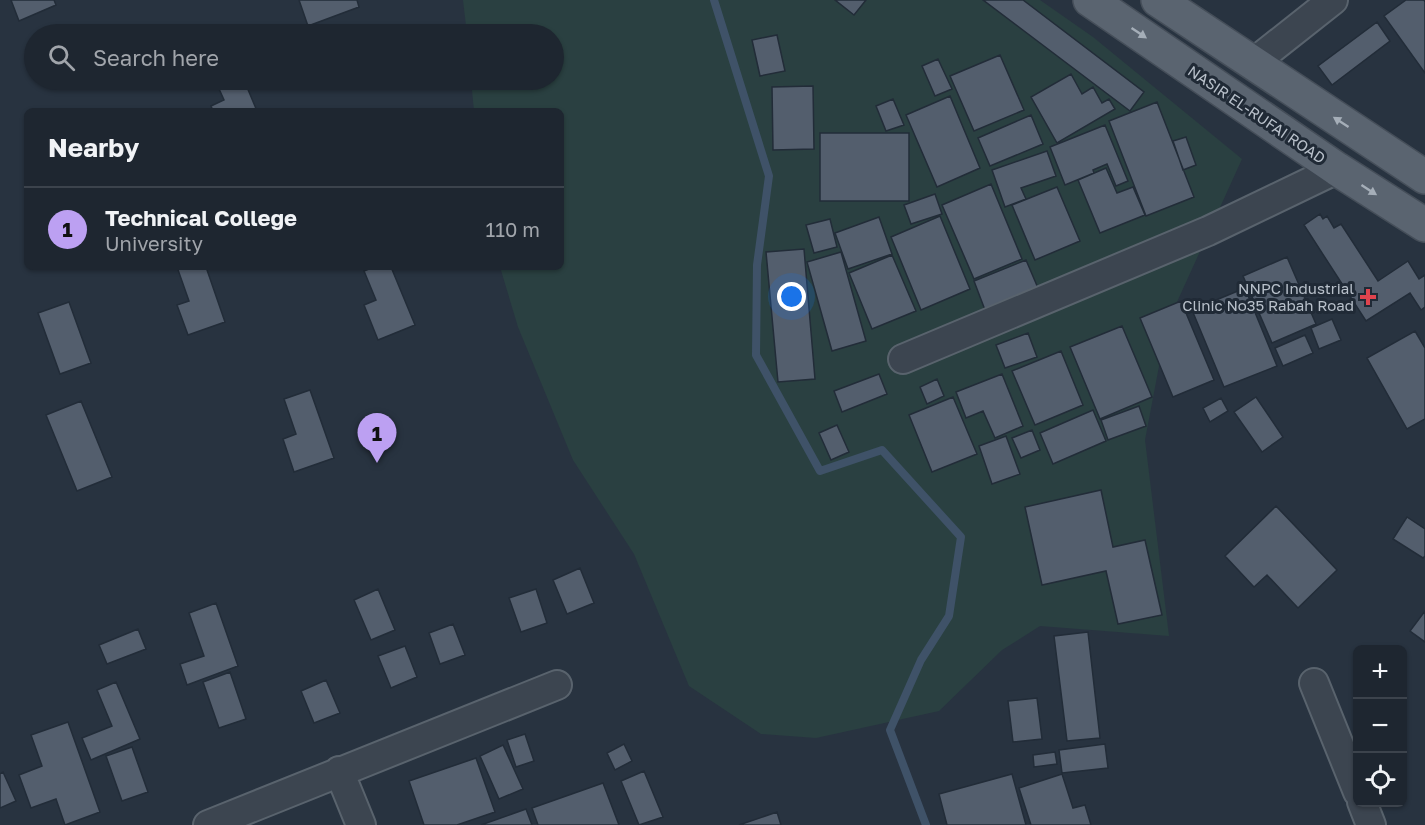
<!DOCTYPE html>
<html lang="en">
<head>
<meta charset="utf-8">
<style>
	:root { --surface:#1e2630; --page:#262e38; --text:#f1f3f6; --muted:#a1a5ab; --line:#3c434c; --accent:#bca0f2 }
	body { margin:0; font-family:"Golos Text",sans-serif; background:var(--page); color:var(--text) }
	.controls { position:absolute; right:18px; bottom:18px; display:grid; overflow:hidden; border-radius:9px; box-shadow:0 2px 4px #0004 }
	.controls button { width:54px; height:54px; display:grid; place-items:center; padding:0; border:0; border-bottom:2px solid var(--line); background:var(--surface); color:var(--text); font:30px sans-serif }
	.you { position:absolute; left:792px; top:297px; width:21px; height:21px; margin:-15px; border:4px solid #fff; border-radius:50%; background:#1a73e8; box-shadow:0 0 0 9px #1a73e833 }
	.badge { display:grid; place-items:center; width:39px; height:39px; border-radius:50%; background:var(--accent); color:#111; font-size:20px; font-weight:700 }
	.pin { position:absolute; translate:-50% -50px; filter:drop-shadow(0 2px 3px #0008) }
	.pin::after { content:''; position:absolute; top:32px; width:21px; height:18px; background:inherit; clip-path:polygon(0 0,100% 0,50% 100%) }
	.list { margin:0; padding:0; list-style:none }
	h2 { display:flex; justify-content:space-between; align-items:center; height:78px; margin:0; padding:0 24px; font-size:26px }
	h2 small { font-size:20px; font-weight:400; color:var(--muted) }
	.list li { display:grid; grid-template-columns:39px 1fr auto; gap:18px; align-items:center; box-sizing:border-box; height:84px; padding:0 24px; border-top:2px solid var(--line) }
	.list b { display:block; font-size:22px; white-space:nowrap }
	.list p { margin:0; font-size:20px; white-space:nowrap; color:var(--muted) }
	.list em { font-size:20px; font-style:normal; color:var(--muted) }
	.icon { flex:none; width:33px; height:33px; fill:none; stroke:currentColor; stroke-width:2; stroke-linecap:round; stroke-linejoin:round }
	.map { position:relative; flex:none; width:1425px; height:825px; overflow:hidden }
	.search { position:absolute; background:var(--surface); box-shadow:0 2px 4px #0004; left:24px; top:24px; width:540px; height:66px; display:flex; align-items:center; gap:15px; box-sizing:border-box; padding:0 21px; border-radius:33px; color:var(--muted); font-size:22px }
	.panel { position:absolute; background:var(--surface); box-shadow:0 2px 4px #0004; left:24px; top:108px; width:540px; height:162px; border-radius:9px }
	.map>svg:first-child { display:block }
	.green { fill:#2a4041 }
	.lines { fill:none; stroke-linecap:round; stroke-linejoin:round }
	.stream { stroke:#3f5268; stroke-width:8 }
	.building { fill:#535e6d; stroke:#222c38; stroke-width:1.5 }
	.minor-casing { stroke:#59636d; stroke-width:32 }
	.major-casing { stroke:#454e59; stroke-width:36 }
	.minor { stroke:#3c4550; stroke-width:28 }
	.major { stroke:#5a6470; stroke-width:33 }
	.oneway { fill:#a5aeb8 }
	.health-dot { fill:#e0444e; stroke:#202a36; stroke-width:2 }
	.labels { text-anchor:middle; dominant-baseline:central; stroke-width:6; stroke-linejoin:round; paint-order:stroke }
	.street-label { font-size:15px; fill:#b8c0ca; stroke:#202a36 }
	.poi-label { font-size:15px; fill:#b8c0ca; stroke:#202a36; text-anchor:end }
</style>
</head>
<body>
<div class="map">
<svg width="1425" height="825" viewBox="0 0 1425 825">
	<rect width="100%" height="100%" fill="#283340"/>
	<path class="green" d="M463 0H1040L1093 37 1242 159 1167 324 1145 440 1169 636 1040 626 1002 650 939 711 816 738 761 734 689 686 634 554 573 460 518 327 500 267H561V111H474L471 80H554V34H467Z"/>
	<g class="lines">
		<path class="stream" d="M714 0 769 176 757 265 756 355 820 471 882 450 961 537 949 616 921 660 890 730 926 825"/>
	</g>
	<path class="building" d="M11 0H54L56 5 19 21Z
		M299 0H357L359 7 308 26Z
		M835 0H866L854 15Z
		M983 0H1023L1144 92 1130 111Z
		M1406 0H1424L1425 2V73L1384 16Z
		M1377 22 1390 41 1332 85 1318 66Z
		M777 35 785 71 760 76 752 40Z
		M1000 55 1024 110 974 131 950 76Z
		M938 59 952 89 935 96 922 66Z
		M1071 74 1082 94 1093 87 1102 103 1109 99 1115 109 1057 143 1031 97Z
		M215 80H244L257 111H213L211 106 224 100Z
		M813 86 814 149 773 150 772 87Z
		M950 96 980 168 937 187 906 115Z
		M893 99 904 125 886 131 876 106Z
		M1157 102 1194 197 1146 216 1109 121Z
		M1031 115 1043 144 990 166 978 138Z
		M1105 125 1128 181 1116 186 1107 164 1093 170 1094 173 1065 185 1050 147Z
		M820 133H909V201H820Z
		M1186 137 1196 165 1183 170 1173 141Z
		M1047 151 1056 176 1021 188 1026 199 1005 207 992 170Z
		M1106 168 1117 193 1133 187 1145 215 1100 233 1078 180Z
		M991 184 1022 259 974 279 942 205Z
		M1057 187 1080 241 1035 260 1012 205Z
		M935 194 942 214 911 224 904 205Z
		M1320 214 1323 219 1327 216 1334 228 1341 224 1378 281 1408 261 1419 279 1425 275V307L1421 310 1410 293 1366 321 1304 225Z
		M940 216 970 289 921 310 891 237Z
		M879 217 892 254 848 269 835 233Z
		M830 219 837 247 814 253 806 225Z
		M804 249 815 379 778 382 766 252Z
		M841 252 866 341 832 351 807 262Z
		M892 255 916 311 872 329 849 273Z
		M1287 257 1316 324 1272 343 1243 276Z
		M1026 260 1038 288 985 310 974 281Z
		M177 267H206L225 322 188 335 177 305 189 301Z
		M374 267H391L415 325 378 340 364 305 376 300 364 271Z
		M1245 288 1277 366 1224 387 1192 310Z
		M1181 301 1214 380 1173 397 1140 318Z
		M69 302 91 363 60 374 38 313Z
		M1332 319 1341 340 1319 349 1311 328Z
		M1122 326 1152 397 1100 419 1070 347Z
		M1415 331 1425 348V419L1407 429 1367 358Z
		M1028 333 1037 357 1005 368 996 345Z
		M1305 335 1313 353 1283 366 1275 348Z
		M1061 351 1083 405 1035 425 1012 371Z
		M879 374 887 394 842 412 834 391Z
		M1002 374 1023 426 995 438 983 411 966 418 956 392Z
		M937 379 944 396 927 404 920 387Z
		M310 390 334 458 294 472 283 439 296 434 284 399Z
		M953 397 977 454 932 472 909 415Z
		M1256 397 1283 437 1262 452 1234 412Z
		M1221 398 1228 411 1210 422 1203 408Z
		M81 401 112 477 77 491 46 415Z
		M1139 406 1146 426 1108 440 1101 420Z
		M1093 410 1106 441 1053 464 1040 433Z
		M837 425 849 452 831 460 819 433Z
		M1032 430 1040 450 1021 458 1012 438Z
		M1006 436 1020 474 992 484 979 446Z
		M1101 490 1113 547 1145 540 1162 615 1118 624 1106 571 1042 585 1025 507Z
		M1276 506 1337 570 1298 608 1267 575 1254 587 1225 556Z
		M1407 517 1425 529V556L1423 558 1393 539Z
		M580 568 594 603 567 614 553 580Z
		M378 589 395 630 371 640 354 600Z
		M536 589 547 623 521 632 509 598Z
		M216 603 238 666 187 685 180 664 204 656 189 613Z
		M1425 611V642L1410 631Z
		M453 624 465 655 440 664 429 633Z
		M138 629 146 649 107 664 99 645Z
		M1088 632 1100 738 1067 741 1054 636Z
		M405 646 417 677 391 688 378 656Z
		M230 672 246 719 219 728 203 682Z
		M326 680 340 713 314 723 301 691Z
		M116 682 140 739 91 760 82 738 112 726 97 690Z
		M1037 698 1042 739 1013 742 1008 701Z
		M68 722 100 812 65 825 56 799 31 808 19 775 42 766 31 735Z
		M525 734 534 761 516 767 507 740Z
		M624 744 632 761 615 770 607 753Z
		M1105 744 1108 768 1062 773 1059 750Z
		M503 745 523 789 499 799 480 756Z
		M132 747 148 792 122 801 106 756Z
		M1055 752 1057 764 1034 767 1033 755Z
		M476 758 495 812 457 825H424L409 781Z
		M644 771 663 817 639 825 621 781Z
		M3 772 16 801 0 808V774Z
		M1012 774 1026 825H947L939 794Z
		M1062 774 1073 808 1085 805 1091 825H1031L1019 788Z
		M603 783 619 825H538L532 808Z
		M526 809 532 825H481Z
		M777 812 781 825H739Z"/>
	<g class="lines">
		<g class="minor-casing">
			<path id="minor" d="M1252 64 1333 0
				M903 359 1208 231 1337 169
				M1314 683 1358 792
				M339 771 361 825
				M1362 802 1371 825
				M208 825 557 685"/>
		</g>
		<g class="major-casing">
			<path id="major" d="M1090 0 1337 169 1425 225
				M1158 0 1425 177"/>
		</g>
		<use href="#minor" class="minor"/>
		<use href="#major" class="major"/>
	</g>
	<defs><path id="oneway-solid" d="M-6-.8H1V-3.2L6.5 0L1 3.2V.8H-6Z" transform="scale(1.5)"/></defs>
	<g class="oneway">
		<use href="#oneway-solid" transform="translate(1139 33) rotate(34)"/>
		<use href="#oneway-solid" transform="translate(1341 122) rotate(-147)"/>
		<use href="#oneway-solid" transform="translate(1369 190) rotate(33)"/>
	</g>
	<path class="health-dot" d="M1365 288h6v6h6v6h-6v6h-6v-6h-6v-6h6z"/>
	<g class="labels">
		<g class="street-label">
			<text transform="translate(1257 114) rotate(34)">NASIR EL-RUFAI ROAD</text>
		</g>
		<g class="poi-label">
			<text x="1354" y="288">NNPC Industrial<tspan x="1354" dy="17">Clinic No35 Rabah Road</tspan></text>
		</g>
	</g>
</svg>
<div class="controls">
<button>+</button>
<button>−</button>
<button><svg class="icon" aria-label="locate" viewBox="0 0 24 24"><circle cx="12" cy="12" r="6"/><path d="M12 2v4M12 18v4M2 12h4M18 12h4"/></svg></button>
</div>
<div class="you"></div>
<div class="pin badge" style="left:377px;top:463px">1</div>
<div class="search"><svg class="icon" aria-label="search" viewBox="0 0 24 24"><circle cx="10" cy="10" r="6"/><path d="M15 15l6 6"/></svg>Search here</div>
<section class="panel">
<h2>Nearby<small></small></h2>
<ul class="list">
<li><span class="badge">1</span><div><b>Technical College</b><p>University</p></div><em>110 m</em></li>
</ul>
</section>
</div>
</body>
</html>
